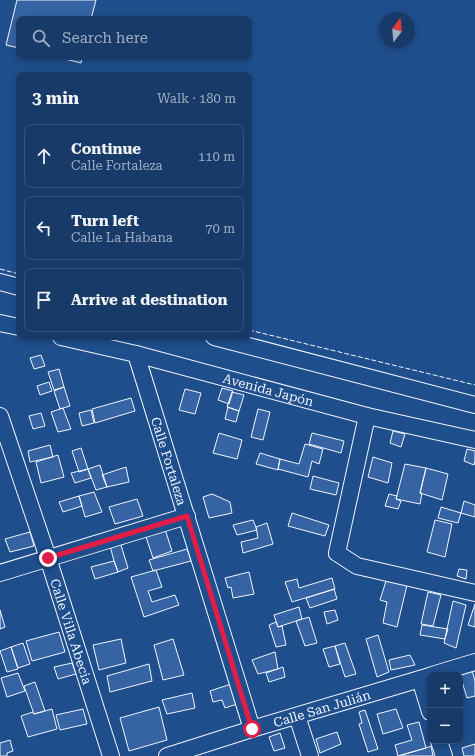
<!DOCTYPE html>
<html lang="en">
<head>
<meta charset="utf-8">
<style>
	:root { --surface:#173a69; --page:#20416f; --text:#f1f3f6; --muted:#9eadc0; --line:#36547d }
	body { margin:0; font-family:"Roboto Serif",serif; background:var(--page); color:var(--text) }
	.controls { position:absolute; right:12px; bottom:12px; display:grid; overflow:hidden; border-radius:8px; box-shadow:0 2px 6px #0003 }
	.controls button { width:36px; height:36px; display:grid; place-items:center; padding:0; border:0; border-bottom:1px solid var(--line); background:var(--surface); color:var(--text); font:20px sans-serif }
	.compass { position:absolute; left:379px; top:12px; width:36px; height:36px; border-radius:50%; background:var(--surface); box-shadow:0 2px 6px #0003; rotate:16deg }
	.stop { position:absolute; width:12px; height:12px; margin:-9px; border:3px solid #e11d48; border-radius:50%; background:#fff }
	.stop.end { background:#e11d48; border-color:#fff; box-shadow:0 1px 4px #0008 }
	.list { margin:0; padding:0; list-style:none }
	h2 { display:flex; justify-content:space-between; align-items:center; height:52px; margin:0; padding:0 16px; font-size:17px }
	h2 small { font-size:13px; font-weight:400; color:var(--muted) }
	.list li { display:grid; grid-template-columns:26px 1fr auto; gap:12px; align-items:center; box-sizing:border-box; height:64px; margin:0 8px 8px; padding:0 8px; border:1px solid var(--line); border-radius:8px }
	.list b { display:block; font-size:15px; white-space:nowrap }
	.list p { margin:0; font-size:13px; white-space:nowrap; color:var(--muted) }
	.list em { font-size:13px; font-style:normal; color:var(--muted) }
	.icon { flex:none; width:22px; height:22px; fill:none; stroke:currentColor; stroke-width:2; stroke-linecap:round; stroke-linejoin:round }
	.map { position:relative; flex:none; width:475px; height:756px; overflow:hidden }
	.search { position:absolute; background:var(--surface); box-shadow:0 2px 6px #0003; left:16px; top:16px; width:236px; height:44px; display:flex; align-items:center; gap:10px; box-sizing:border-box; padding:0 14px; border-radius:8px; color:var(--muted); font-size:15px }
	.panel { position:absolute; background:var(--surface); box-shadow:0 2px 6px #0003; left:16px; top:72px; width:236px; height:268px; border-radius:8px }
	.map>svg:first-child { display:block }
	.building { fill:#3563a3; stroke:#f2f6ff }
	.lines { fill:none; stroke-linecap:round; stroke-linejoin:round }
	.minor-casing { stroke:#f2f6ff; stroke-width:18 }
	.minor { stroke:#1f4e8c; stroke-width:16 }
	.fence { stroke:#f2f6ff; stroke-width:1; stroke-dasharray:5 2; stroke-linecap:butt }
	.route { stroke:#e11d48; stroke-width:5 }
	.labels { text-anchor:middle; dominant-baseline:central; stroke-width:3; stroke-linejoin:round; paint-order:stroke }
	.street-label { font-size:13px; fill:#f2f6ff; stroke:#1f4e8c }
</style>
</head>
<body>
<div class="map">
<svg width="475" height="756" viewBox="0 0 475 756">
	<rect width="100%" height="100%" fill="#1f4e8c"/>
	<path class="building" d="M17 0H96L91 19H19V48L6 45Z
		M57 57H82L81 63Z
		M41 355 45 366 34 369 30 358Z
		M59 369 64 387 54 390 48 372Z
		M49 382 52 391 40 395 37 386Z
		M64 387 70 406 60 409 54 391Z
		M222 388 233 391 229 404 218 400Z
		M185 389 201 393 195 414 179 410Z
		M232 392 244 395 239 411 227 407Z
		M131 398 135 411 95 423 92 409Z
		M228 407 239 411 236 422 225 419Z
		M63 408 71 429 58 432 51 412Z
		M258 409 270 412 263 440 251 437Z
		M91 410 94 423 82 426 79 413Z
		M41 413 45 426 33 429 29 416Z
		M393 431 405 434 401 447 390 443Z
		M219 433 242 440 237 459 213 453Z
		M312 433 344 441 341 453 309 444Z
		M305 444 323 449 319 464 312 461 308 477 278 469 280 459 299 464Z
		M50 445 53 457 30 462 28 451Z
		M81 448 88 469 79 472 72 451Z
		M467 449 475 451V461L474 465 464 461Z
		M260 453 280 459 278 470 256 464Z
		M58 455 64 477 41 483 36 462Z
		M373 457 392 463 388 483 368 477Z
		M405 464 426 468 420 493H422L420 504 396 499Z
		M100 465 107 487 96 490 88 469Z
		M126 467 129 482 107 487 102 475Z
		M426 468 448 474 442 500 420 493Z
		M88 469 91 478 75 483 71 473Z
		M313 476 339 483 336 495 310 489Z
		M94 492 102 512 85 517 79 496Z
		M212 494 230 502 232 513 209 518 203 497Z
		M389 494 397 496 396 499 401 501 398 509 385 506Z
		M79 496 82 506 63 512 59 502Z
		M137 499 143 516 115 524 109 507Z
		M464 501 475 505V517L461 513Z
		M441 507 461 513 458 523 438 518Z
		M292 513 329 525 325 536 288 526Z
		M253 520 257 530 237 535 233 525Z
		M435 520 452 524 445 557 427 552Z
		M267 523 273 544 243 553 241 542 258 538 256 527Z
		M165 529 172 551 153 558 146 537Z
		M30 532 34 546 10 552 5 539Z
		M122 537 124 544 121 545 128 568 118 572 114 561 109 542Z
		M187 549 191 561 153 571 149 560Z
		M114 561 118 572 95 579 91 567Z
		M459 569 467 570 466 579 457 576Z
		M156 570 162 587 148 591 152 602 175 595 179 605 144 617 131 577Z
		M249 572 254 594 233 598 231 587 228 588 225 578Z
		M332 578 335 589 292 602 285 582 297 579 299 588Z
		M386 581 407 585 397 627 383 623 387 602 380 600Z
		M334 589 337 599 310 608 306 598Z
		M428 592 441 595 433 626 421 624Z
		M453 601 466 605 456 648 444 643Z
		M475 604V627L468 625Z
		M299 607 302 619 278 627 274 615Z
		M0 610 5 627 0 629Z
		M335 610 338 620 327 624 324 612Z
		M309 617 317 643 305 646 296 621Z
		M276 622 278 627 282 626 286 645 276 647 269 625Z
		M422 625 448 629 445 639 420 635Z
		M59 632 65 652 32 661 26 641Z
		M378 635 389 672 377 677 366 639Z
		M121 639 126 663 99 670 93 645Z
		M173 639 184 675 163 680 154 645Z
		M23 643 30 664 18 668 11 647Z
		M345 643 356 674 345 677 335 646Z
		M335 646 340 664 329 667 323 649Z
		M11 647 18 669 7 672 0 651Z
		M275 652 278 669 258 674 252 660Z
		M410 655 415 665 391 670 389 660Z
		M72 663 76 674 58 679 54 667Z
		M149 664 152 681 110 692 107 676Z
		M283 667 285 677 269 682 266 673Z
		M472 670 475 681V696L467 698 460 675Z
		M18 673 25 691 7 697 1 678Z
		M35 682 45 711 34 714 24 686Z
		M231 684 237 704 225 708 222 700 213 702 210 691Z
		M192 693 195 708 167 714 162 700Z
		M159 707 167 740 129 751 120 718Z
		M52 709 57 729 28 737 21 716 33 712 34 714Z
		M83 709 87 724 60 730 56 715Z
		M396 709 403 728 383 734 377 714Z
		M365 710 378 749 368 752 359 724 362 723 359 712Z
		M419 722 426 748 398 756 395 745 412 740 407 725Z
		M337 732 341 744 320 753 316 739Z
		M280 733 285 748 274 751 269 737Z
		M10 740 13 751 7 753V756H0V743Z
		M475 744V756H464L462 748Z
		M431 746 433 756H398L426 748Z"/>
	<g class="lines">
		<g class="minor-casing">
			<g id="minor">
				<path d="M0 282 19 287"/>
				<path d="M0 323 19 327"/>
				<path id="s1" d="M61 337 136 354 367 416 475 440"/>
				<path d="M214 337 475 405"/>
				<path id="s2" d="M136 354 252 729"/>
				<path id="s3" d="M0 416 48 558 111 756"/>
				<path d="M367 416 337 553 357 566 475 593"/>
				<path d="M0 573 187 516"/>
				<path d="M432 675 475 662"/>
				<path d="M420 679 430 712"/>
				<path d="M297 716 310 756"/>
				<path d="M439 741 444 756"/>
				<path id="s4" d="M167 756 252 729 430 676"/>
			</g>
		</g>
		<use href="#minor" class="minor"/>
		<path class="fence" d="M0 269 19 274
			M249 330 475 385"/>
	</g>
	<g class="lines">
		<path class="route" d="M48 558 187 516 252 729"/>
	</g>
	<g class="labels">
		<g class="street-label">
			<text stroke="none"><textPath href="#s1" startOffset="214">Avenida Japón</textPath></text>
			<text stroke="none"><textPath href="#s2" startOffset="112">Calle Fortaleza</textPath></text>
			<text stroke="none"><textPath href="#s3" startOffset="227">Calle Villa Abecia</textPath></text>
			<text stroke="none"><textPath href="#s4" startOffset="162">Calle San Julián</textPath></text>
		</g>
	</g>
</svg>
<div class="controls">
<button>+</button>
<button>−</button>
</div>
<svg class="compass" viewBox="-18 -18 36 36"><path d="M0-13l5 13h-10z" fill="#e53935"/><path d="M0 13l5-13h-10z" fill="#9eadc0"/></svg>
<div class="stop" style="left:252px;top:729px"></div>
<div class="stop end" style="left:48px;top:558px"></div>
<div class="search"><svg class="icon" aria-label="search" viewBox="0 0 24 24"><circle cx="10" cy="10" r="6"/><path d="M15 15l6 6"/></svg>Search here</div>
<section class="panel">
<h2>3 min<small>Walk · 180 m</small></h2>
<ul class="list">
<li><svg class="icon" aria-label="ahead" viewBox="0 0 24 24"><path d="M12 20V5M6 11l6-6 6 6"/></svg><div><b>Continue</b><p>Calle Fortaleza</p></div><em>110 m</em></li>
<li><svg class="icon" aria-label="left" viewBox="0 0 24 24"><path d="M17 20v-9H6M10 6l-5 5 5 5"/></svg><div><b>Turn left</b><p>Calle La Habana</p></div><em>70 m</em></li>
<li><svg class="icon" aria-label="arrive" viewBox="0 0 24 24"><path d="M6 21V4h12l-3 4 3 4H6"/></svg><div><b>Arrive at destination</b></div></li>
</ul>
</section>
</div>
</body>
</html>
